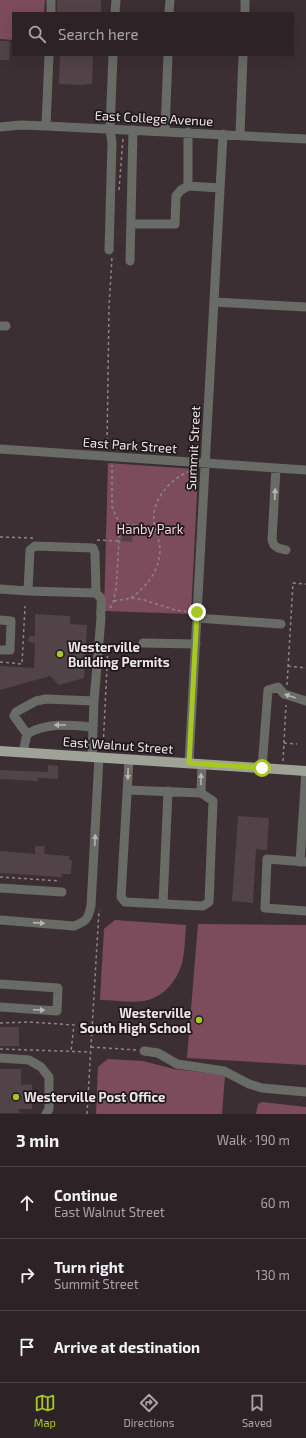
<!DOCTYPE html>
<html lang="en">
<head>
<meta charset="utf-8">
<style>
	:root { --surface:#2d2326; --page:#352b2e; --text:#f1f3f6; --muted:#a7a4a7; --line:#484043; --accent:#a6c821 }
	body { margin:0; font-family:"Exo 2",sans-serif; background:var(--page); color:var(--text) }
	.stop { position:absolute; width:12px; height:12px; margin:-9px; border:3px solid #a6c821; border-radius:50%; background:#fff }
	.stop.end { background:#a6c821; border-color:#fff; box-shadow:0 1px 4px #0008 }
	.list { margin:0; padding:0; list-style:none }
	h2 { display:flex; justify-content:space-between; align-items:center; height:52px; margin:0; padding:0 16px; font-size:17px }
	h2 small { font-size:13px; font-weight:400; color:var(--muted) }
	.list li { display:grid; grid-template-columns:26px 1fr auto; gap:12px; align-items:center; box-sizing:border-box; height:72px; padding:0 16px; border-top:1px solid var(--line) }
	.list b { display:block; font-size:15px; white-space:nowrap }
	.list p { margin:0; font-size:13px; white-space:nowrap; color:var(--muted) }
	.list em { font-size:13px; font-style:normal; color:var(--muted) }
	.icon { flex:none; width:22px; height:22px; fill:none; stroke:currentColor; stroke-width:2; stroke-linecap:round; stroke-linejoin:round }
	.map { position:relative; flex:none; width:306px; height:1114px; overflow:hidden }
	.search { position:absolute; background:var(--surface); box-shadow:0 4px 16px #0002; left:12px; right:12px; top:12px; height:44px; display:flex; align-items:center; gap:10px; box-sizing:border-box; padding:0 14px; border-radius:0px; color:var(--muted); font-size:15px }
	.sheet { height:268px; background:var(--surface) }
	nav { display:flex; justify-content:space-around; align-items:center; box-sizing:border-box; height:56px; border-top:1px solid var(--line); background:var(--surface); font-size:11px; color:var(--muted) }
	nav a { display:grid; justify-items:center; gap:2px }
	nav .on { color:var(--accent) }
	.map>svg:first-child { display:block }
	.green { fill:#7d4c5c }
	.building { fill:#514347 }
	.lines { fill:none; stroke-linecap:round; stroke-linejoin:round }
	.path { stroke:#8f8488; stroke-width:1.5; stroke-dasharray:3 3; stroke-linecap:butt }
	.minor { stroke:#696b66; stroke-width:9 }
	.major { stroke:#9fa397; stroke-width:10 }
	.oneway { fill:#b8b4b3 }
	.route { stroke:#a6c821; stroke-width:5 }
	.poi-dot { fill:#a6c821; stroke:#1f191b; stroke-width:1.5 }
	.labels { text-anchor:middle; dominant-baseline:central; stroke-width:3.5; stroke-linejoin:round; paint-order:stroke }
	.street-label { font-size:13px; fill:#ede4e7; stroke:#1f191b }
	.park-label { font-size:13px; fill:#f6d3dc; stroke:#1f191b }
	.poi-label { font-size:13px; font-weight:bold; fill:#ede4e7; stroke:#1f191b; text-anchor:start }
</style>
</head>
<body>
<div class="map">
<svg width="306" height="1114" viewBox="0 0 306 1114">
	<rect width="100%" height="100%" fill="#3c2f33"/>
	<path class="green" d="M0 0H45L44 13H13V40L0 39Z
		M108 463 194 469 198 473 191 614 104 611Z
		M115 920 186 925C185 936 185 948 183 959 179 979 164 998 143 1001 129 1003 114 1000 100 1000L104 929Z
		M198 924 306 925V1065L187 1058Z
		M108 1059 143 1061 174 1069 225 1075 222 1114H96L98 1067Z
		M262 1102 306 1107V1114H256L258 1104Z"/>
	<path class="building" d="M57 0H101V13H57Z
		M0 41H10L9 60H0Z
		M60 55H93L92 84H85V85L59 84Z
		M123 525 134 526 132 542 121 541Z
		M35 614 70 616V624L87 625 84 678 59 685 50 676 0 690V666L34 668 35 643 29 642 28 640 30 636H35Z
		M48 765 58 766V779L38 778V781L0 779V770L48 772Z
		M238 816 269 818 267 850 256 849 253 903 232 901Z
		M35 846H45L44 854 69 856V859L72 860 71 874H62V877L0 873V851L35 854Z
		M0 1027H19V1046H0Z
		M0 1069H21V1085L32 1084V1109H19V1113H0Z"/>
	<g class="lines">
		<path class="path" d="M119 190 123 138
			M107 447 109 307 112 257
			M120 524 137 525
			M0 537 33 538
			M97 540 119 541
			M131 598C147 586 159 572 160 550 160 541 156 532 154 523 151 500 170 479 190 471
			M114 601 131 598 141 599 175 610 190 612
			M110 608 113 603 116 589 120 524 112 507V465
			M0 662 22 664 25 606
			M288 666 306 668
			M287 685 293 583 306 584
			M284 743 297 744
			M103 749 108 647
			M283 761 286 705
			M0 877 60 881
			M0 1023 29 1022 74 1025 71 1051
			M91 1047 136 1050
			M0 1049 90 1052
			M87 1114 99 910"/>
		<path class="minor" d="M51 13V0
			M115 13 116 0
			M169 13 170 0
			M245 13V0
			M46 126 49 55
			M0 127 21 125 46 126 306 139
			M165 131 168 55
			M188 132V186L220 188
			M240 135 243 55
			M131 224H175L176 196 181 190 188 186
			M109 250 112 143 110 129 113 55
			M130 261 133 130
			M214 302 306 307
			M0 326H6
			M0 449 306 470
			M276 468 272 540 274 545 278 548 286 550
			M0 589 28 591 96 593 101 598C102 605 100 611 101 618L94 701 92 756
			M28 591 30 550 35 546 93 548 95 553 96 593
			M197 618 281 624
			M0 620 11 621 10 650H0
			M143 643 196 644
			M27 734 14 716 16 712 36 701 46 699 94 701
			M23 752 27 734C48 722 71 725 93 727
			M189 763 223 134
			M262 768 268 690 278 687 284 694 306 701
			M128 790 201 793 213 801 209 902 203 906 125 902 121 897 129 759
			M201 793 202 764
			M300 862 306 771
			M306 862 267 859 265 908 306 911
			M0 888 62 892
			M163 904 168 791
			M0 920 74 926C87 921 88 919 91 906L99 757
			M0 984 58 988 57 1011 0 1007
			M144 1051 158 1053 177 1064 224 1071 249 1084 262 1088 306 1092
			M0 1058 29 1060 41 1067 49 1077V1109L46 1114"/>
		<path class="major" d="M0 751 306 771"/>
	</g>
	<defs><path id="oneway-solid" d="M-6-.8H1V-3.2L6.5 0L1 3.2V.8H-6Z"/></defs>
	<g class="oneway">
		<use href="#oneway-solid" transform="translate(275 494) rotate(-87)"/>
		<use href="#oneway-solid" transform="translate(290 696) rotate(-161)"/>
		<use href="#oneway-solid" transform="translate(60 725) rotate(180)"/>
		<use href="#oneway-solid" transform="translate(128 774) rotate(91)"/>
		<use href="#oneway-solid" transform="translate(201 779) rotate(-90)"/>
		<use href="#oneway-solid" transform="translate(95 840) rotate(-87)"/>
		<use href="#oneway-solid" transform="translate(39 923) rotate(4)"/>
		<use href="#oneway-solid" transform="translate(39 1010) rotate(2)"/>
	</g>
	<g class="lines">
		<path class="route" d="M197 612 189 763 262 768"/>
	</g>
	<g class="poi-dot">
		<circle cx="60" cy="654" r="4"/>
		<circle cx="199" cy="1020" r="4"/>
		<circle cx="16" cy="1097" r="4"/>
	</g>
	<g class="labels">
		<g class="street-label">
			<text transform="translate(154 118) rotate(3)">East College Avenue</text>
			<text transform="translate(130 445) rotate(4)">East Park Street</text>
			<text transform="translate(193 448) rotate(-87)">Summit Street</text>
			<text transform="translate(118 745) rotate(4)">East Walnut Street</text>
		</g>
		<g class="park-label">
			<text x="150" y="529">Hanby Park</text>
		</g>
		<g class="poi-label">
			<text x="68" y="647">Westerville<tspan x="68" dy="15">Building Permits</tspan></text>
			<text x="191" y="1013" text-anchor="end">Westerville<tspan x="191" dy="15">South High School</tspan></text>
			<text x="24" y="1097">Westerville Post Office</text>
		</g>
	</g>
</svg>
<div class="stop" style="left:262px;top:768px"></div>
<div class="stop end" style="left:197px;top:612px"></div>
<div class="search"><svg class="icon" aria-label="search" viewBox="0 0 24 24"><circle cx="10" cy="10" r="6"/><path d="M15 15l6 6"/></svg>Search here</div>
</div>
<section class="sheet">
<h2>3 min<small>Walk · 190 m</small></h2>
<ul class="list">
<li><svg class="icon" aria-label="ahead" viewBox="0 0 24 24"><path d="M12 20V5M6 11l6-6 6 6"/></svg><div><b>Continue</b><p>East Walnut Street</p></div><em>60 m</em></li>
<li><svg class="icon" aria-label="right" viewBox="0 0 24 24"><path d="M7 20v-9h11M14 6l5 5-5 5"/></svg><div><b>Turn right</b><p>Summit Street</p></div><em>130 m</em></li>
<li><svg class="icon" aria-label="arrive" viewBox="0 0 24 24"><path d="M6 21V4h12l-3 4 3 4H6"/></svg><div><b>Arrive at destination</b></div></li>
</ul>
</section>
<nav>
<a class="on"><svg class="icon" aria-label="map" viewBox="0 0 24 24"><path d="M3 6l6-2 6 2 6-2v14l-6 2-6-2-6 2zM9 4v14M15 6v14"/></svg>Map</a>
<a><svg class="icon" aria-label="directions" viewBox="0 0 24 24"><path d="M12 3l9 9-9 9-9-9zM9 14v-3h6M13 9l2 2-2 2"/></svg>Directions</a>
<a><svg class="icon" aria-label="saved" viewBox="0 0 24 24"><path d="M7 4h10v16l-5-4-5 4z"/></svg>Saved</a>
</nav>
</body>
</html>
